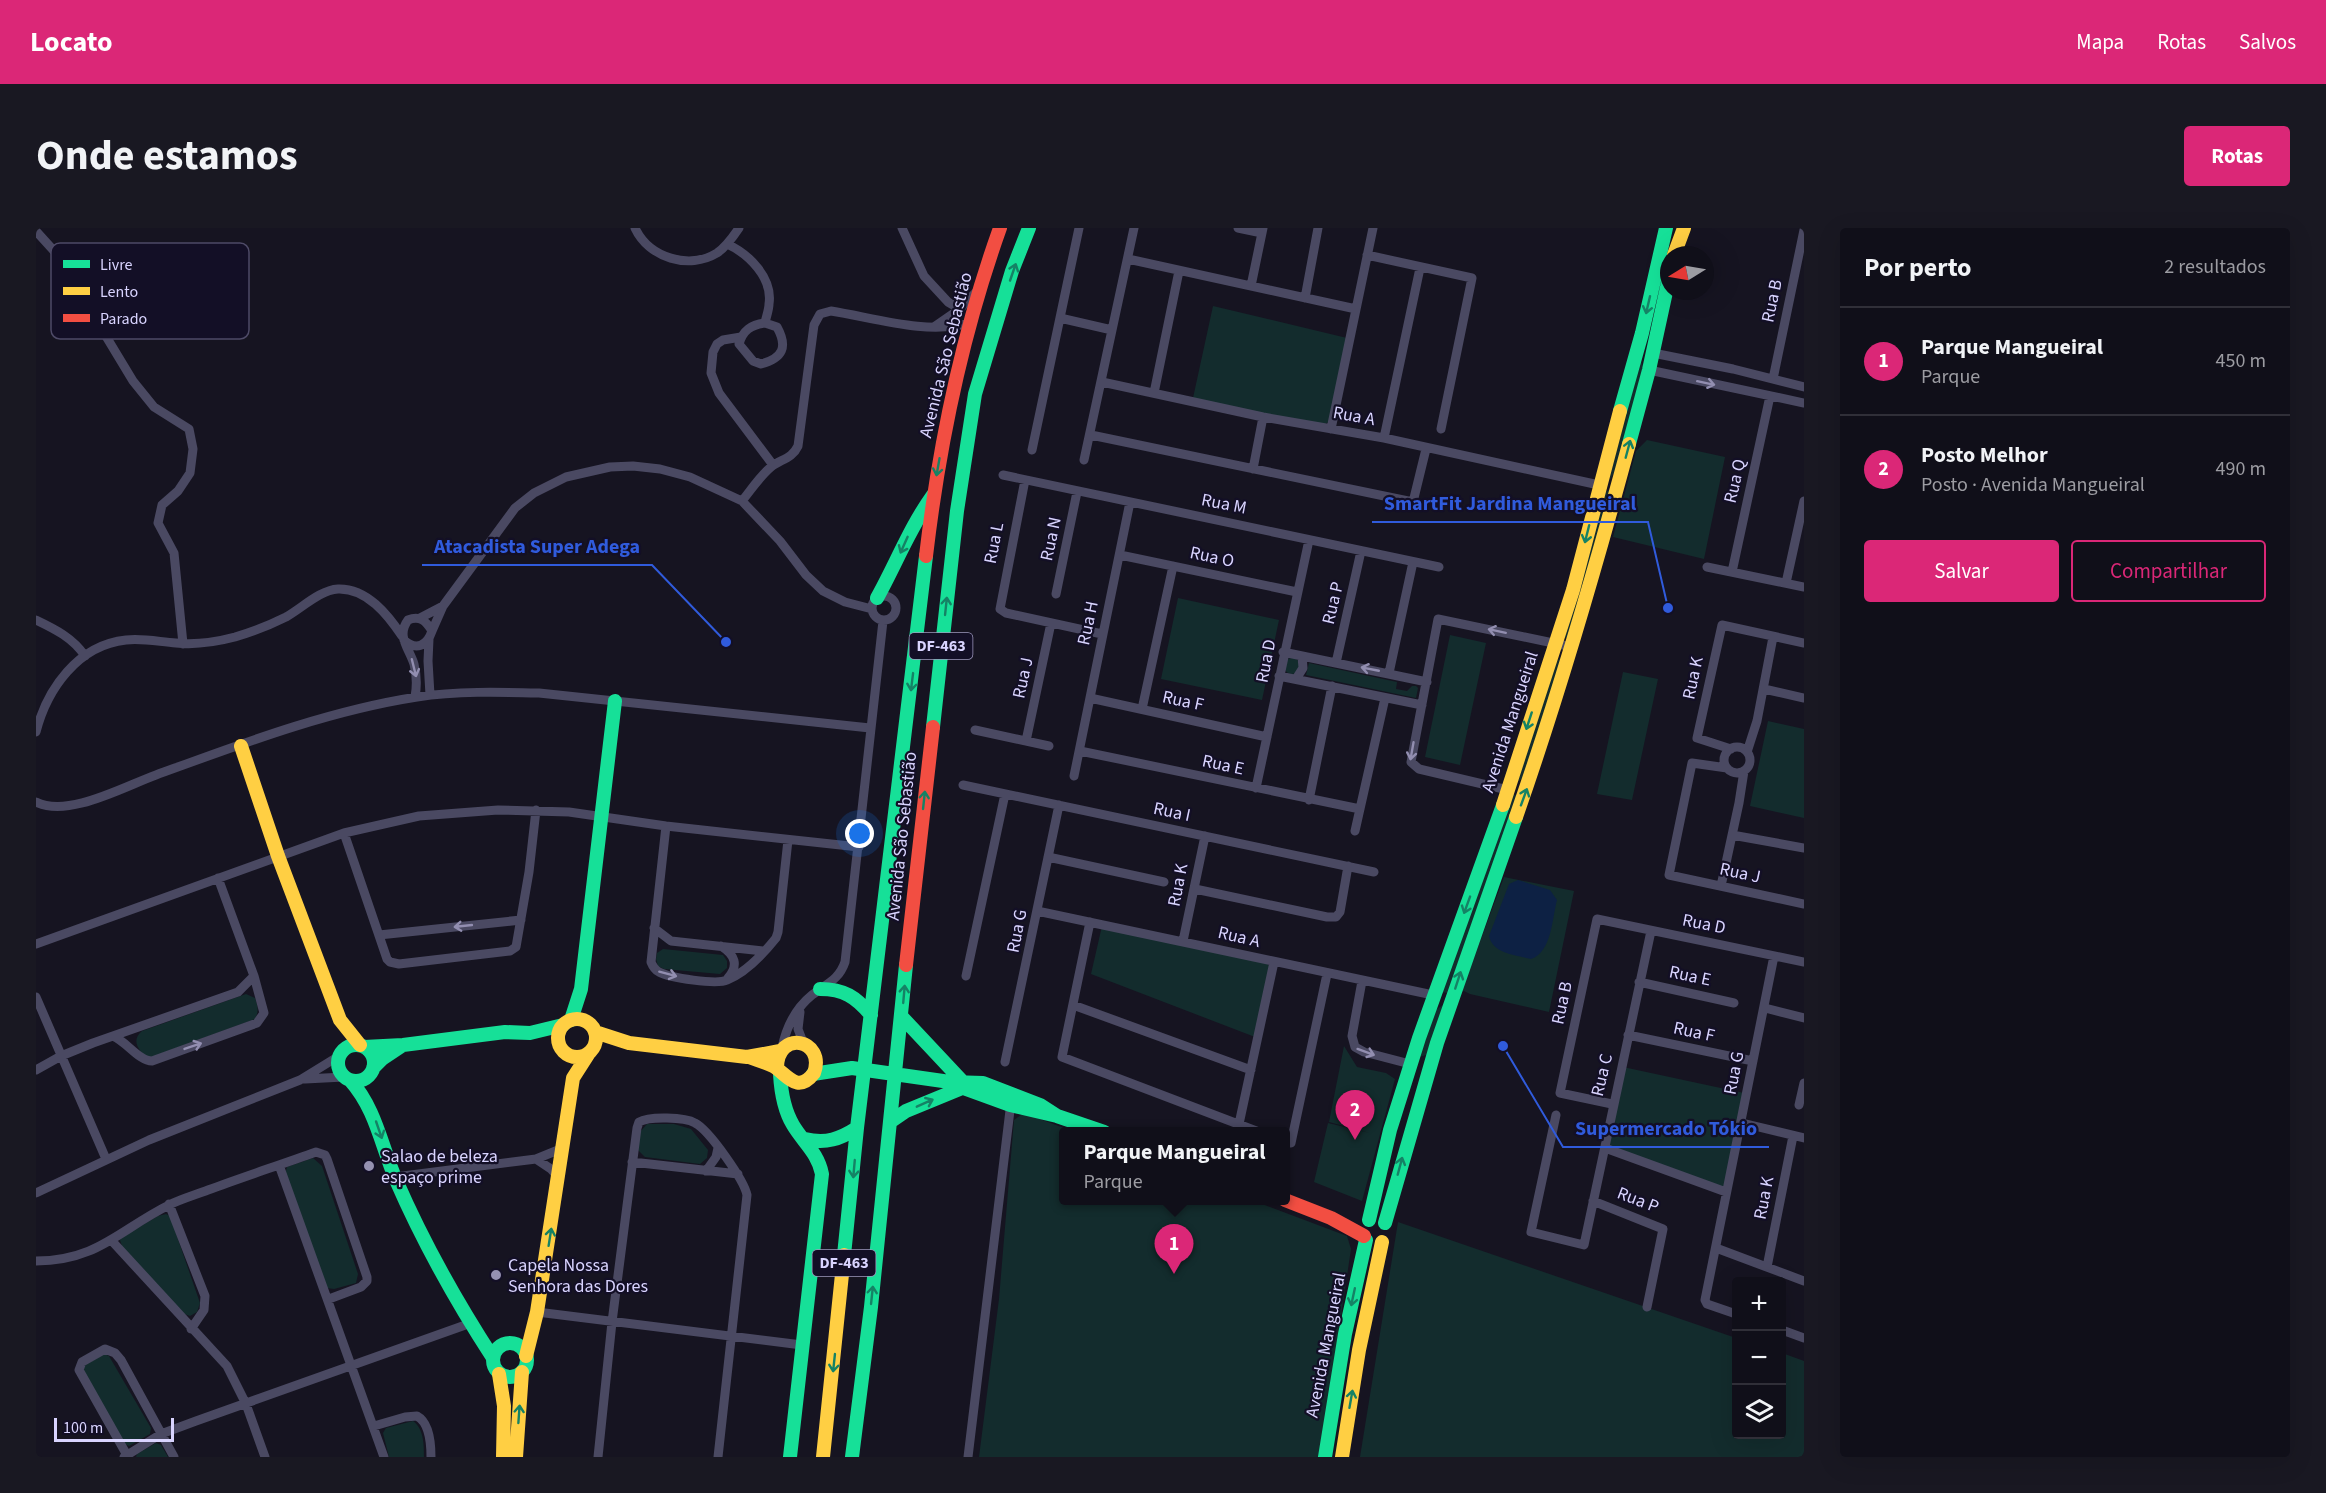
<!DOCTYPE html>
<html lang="pt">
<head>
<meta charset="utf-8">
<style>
	:root { --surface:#100f19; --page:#191822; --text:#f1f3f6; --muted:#9c9ca2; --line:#302f38; --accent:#db2777 }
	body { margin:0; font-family:"Source Sans 3",sans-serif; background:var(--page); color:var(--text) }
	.controls { position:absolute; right:18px; bottom:18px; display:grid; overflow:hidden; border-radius:6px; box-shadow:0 6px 24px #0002 }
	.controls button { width:54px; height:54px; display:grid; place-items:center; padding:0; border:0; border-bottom:2px solid var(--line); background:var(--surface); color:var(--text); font:30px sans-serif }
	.compass { position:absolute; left:1624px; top:18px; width:54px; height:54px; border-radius:50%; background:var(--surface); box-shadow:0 6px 24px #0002; rotate:259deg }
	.scale { position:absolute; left:18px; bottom:15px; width:120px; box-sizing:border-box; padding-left:6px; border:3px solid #d9d4ff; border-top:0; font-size:16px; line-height:21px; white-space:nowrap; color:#d9d4ff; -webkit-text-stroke:4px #130f26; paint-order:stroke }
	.you { position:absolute; left:824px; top:606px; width:21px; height:21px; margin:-15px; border:4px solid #fff; border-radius:50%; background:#1a73e8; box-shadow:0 0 0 9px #1a73e833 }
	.badge { display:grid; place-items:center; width:39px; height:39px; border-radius:50%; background:var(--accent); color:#fff; font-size:20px; font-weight:700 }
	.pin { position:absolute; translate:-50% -50px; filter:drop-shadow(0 2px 3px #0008) }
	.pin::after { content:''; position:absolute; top:32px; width:21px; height:18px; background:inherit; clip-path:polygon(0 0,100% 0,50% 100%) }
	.popup { position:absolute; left:1023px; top:899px; width:231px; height:78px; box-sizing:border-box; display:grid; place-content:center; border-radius:6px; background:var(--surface); filter:drop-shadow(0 2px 4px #0005); font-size:20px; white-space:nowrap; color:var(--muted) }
	.popup b { font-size:22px; color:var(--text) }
	.popup::after { content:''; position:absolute; left:50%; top:100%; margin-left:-12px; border:12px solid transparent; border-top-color:var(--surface) }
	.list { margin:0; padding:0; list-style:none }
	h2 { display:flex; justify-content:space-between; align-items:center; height:78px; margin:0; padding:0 24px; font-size:26px }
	h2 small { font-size:20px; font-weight:400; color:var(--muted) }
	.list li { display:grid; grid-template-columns:39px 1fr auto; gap:18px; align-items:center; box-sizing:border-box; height:108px; padding:0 24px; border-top:2px solid var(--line) }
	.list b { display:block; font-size:22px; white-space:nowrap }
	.list p { margin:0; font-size:20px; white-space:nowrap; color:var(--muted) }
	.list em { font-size:20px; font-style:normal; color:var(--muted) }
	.actions { display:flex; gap:12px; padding:18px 24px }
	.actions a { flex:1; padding:14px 0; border:2px solid var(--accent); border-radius:6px; text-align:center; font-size:21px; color:var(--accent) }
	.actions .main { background:var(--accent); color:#fff }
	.icon { flex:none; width:33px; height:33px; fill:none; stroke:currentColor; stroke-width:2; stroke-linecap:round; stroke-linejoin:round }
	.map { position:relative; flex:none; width:1768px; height:1229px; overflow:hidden; border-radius:6px }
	header { display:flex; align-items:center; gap:36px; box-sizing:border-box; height:84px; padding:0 30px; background:var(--accent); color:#fff }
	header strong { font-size:28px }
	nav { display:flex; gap:33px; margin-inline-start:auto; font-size:21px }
	.intro { display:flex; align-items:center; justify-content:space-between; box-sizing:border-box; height:144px; padding:0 36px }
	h1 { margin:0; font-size:42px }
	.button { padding:15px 27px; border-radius:6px; background:var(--accent); color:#fff; font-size:21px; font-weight:700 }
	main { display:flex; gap:36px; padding:0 36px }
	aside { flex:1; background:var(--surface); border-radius:6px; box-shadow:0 6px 24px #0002 }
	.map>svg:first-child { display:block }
	.green { fill:#132c2d }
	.water { fill:#0d2144 }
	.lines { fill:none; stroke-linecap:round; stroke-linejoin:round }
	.street { stroke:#4a4962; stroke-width:9 }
	.fast { stroke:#16e098; stroke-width:14 }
	.slow { stroke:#ffcf43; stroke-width:14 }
	.jam { stroke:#f24e42; stroke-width:14 }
	.oneway { stroke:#158265 }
	.oneway2 { stroke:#928eb0 }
	.poi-dot { fill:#9591b1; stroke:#130f26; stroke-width:2 }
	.labels { text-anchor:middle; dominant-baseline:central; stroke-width:4.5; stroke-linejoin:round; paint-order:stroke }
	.shield { fill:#130f26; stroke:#9e99be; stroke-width:1.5 }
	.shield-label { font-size:16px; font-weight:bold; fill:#d9d4ff }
	.street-label { font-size:18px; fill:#d9d4ff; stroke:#130f26 }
	.poi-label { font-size:18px; fill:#d9d4ff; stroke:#130f26; text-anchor:start }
	.key { fill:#130f26; stroke:#4e4a67; stroke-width:1.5 }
	.key-label { font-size:16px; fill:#d9d4ff }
	.leader { fill:none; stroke:#305bdc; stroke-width:2 }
	.callout-dot { fill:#305bdc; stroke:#130f26; stroke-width:2 }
	.callout-label { font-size:20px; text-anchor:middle; font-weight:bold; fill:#305bdc; stroke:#130f26; stroke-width:4.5; stroke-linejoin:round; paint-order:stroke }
</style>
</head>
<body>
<header>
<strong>Locato</strong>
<nav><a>Mapa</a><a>Rotas</a><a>Salvos</a></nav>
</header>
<div class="intro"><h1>Onde estamos</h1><a class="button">Rotas</a></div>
<main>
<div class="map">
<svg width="1768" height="1229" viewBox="0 0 1768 1229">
	<rect width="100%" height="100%" fill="#161421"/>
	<path class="green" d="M1177 78 1311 110 1294 193 1286 198 1157 170Z
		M1604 131 1608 140 1578 245 1573 253Z
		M1611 212 1689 229 1668 331 1577 309 1600 223Z
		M1578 258 1534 411 1528 409 1570 264Z
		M1142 370 1243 392 1226 472 1125 451Z
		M1414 407 1450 415 1424 537 1389 529Z
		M1527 427 1489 549 1481 554 1520 434Z
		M1248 438a8 8 0 1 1 16 0a8 8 0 1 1-16 0Z
		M1273 435 1361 454 1360 461 1371 463 1376 458H1380L1382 460 1380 470 1270 447Z
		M1587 444 1622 451 1596 572 1561 566Z
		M1732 493 1768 501V590L1714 578Z
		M1476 566 1483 568 1411 765 1405 764Z
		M1468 649 1538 663 1513 784 1434 766 1426 762Z
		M1066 698 1230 734 1234 739 1219 809 1055 746Z
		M627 721 687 727 691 733V740L684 746 628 741 622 738 620 731 621 725Z
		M210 766 219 770C222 778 223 783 219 791L116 829 111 830C102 822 95 812 106 803Z
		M1407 777 1391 827 1382 829 1398 783Z
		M1308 818 1321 839 1350 845 1359 851 1326 973 1278 954 1292 895 1334 905 1293 894Z
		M1587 839 1708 865 1689 957 1683 960 1575 920 1572 914Z
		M988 885 1036 903 1027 904V972L1218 973 1311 1008 1315 1021 1284 1229H943L963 1071 978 892Z
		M611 896H638L655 901 672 922 671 930 664 936 609 929 602 922 604 904Z
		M277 930 286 938 322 1046 320 1055 298 1061 291 1060 249 946 251 939Z
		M130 986 134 988 164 1075 161 1084 154 1088 146 1085 87 1021 84 1012 86 1009 122 988Z
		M1362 994 1700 1110V1206H1746V1125L1768 1133V1229H1324Z
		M68 1126 73 1128 115 1200 114 1206 93 1218 87 1215 47 1143 49 1137Z
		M377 1193C388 1201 388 1217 388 1229H353L347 1205 350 1200Z
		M120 1215 125 1217 132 1229H100L101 1226Z"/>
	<path class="water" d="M1482 652 1514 662 1521 672C1516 690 1516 724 1495 731 1480 727 1457 726 1453 708L1473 656Z"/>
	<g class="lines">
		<path class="street" d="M599 0C613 30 653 42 681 25 690 19 697 9 703 0
			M866 0 888 48 912 74 924 81
			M1202 0 1226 5
			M0 3 19 24 97 153 118 179 153 201 157 221 154 245 142 263 126 277 122 295 138 325 147 416
			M691 16C713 26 737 50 733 76 733 82 730 89 729 95
			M1331 27 1436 50 1405 201
			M1092 31 1320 81
			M1215 58 1227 0
			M1269 70 1282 0
			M1024 90 1076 102
			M729 95 741 99C752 119 747 130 725 136L717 133 703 116C707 102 715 97 729 95Z
			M898 99 924 81 940 64
			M705 109 687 112 681 116 677 124 675 145 683 165 737 237
			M1617 125 1697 141 1768 159
			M1613 142 1768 175
			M1737 151 1768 2
			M1066 154 1227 189 1348 210 1563 257
			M1118 165 1143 43
			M1295 201 1337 0
			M1055 207 1377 274 1390 221
			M1348 210 1384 40
			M996 222 1043 0
			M1048 232 1098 0
			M1217 241 1227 189
			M967 247 1403 339
			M989 252 964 381 970 385 1066 406
			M706 273 744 313 770 347 787 363 809 374 836 381
			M1084 327 1261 364
			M1671 339 1768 359
			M1696 344 1734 168
			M1750 355 1768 273
			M1020 366 1041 264
			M836 380a12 12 0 1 1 24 0a12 12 0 1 1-24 0Z
			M384 390 407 378
			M0 392C19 401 37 410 49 428
			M396 403 407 378 479 280 498 265 530 249 574 239 597 238 624 241 654 249 706 273C715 262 724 248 735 239 745 231 756 231 762 218L778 97 784 86 795 83C839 90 890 107 934 95
			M393 411 392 433 394 467
			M368 412C380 423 391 418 396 403 390 393 384 387 372 392 360 408 373 420 378 436 381 448 381 458 379 469
			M1247 424 1391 454
			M1300 435 1325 323
			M1353 445 1377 334
			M1243 448 1386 477
			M1260 451 1267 440 1266 428
			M1728 461 1768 470
			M1054 470 1231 509
			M1106 481 1137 338
			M939 502 1013 518
			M0 504C11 461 42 417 90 412 107 410 124 414 140 415 159 417 180 414 199 409 216 404 234 397 250 389 266 380 284 362 302 361 331 360 352 387 366 408
			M990 513 1015 395
			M1688 532a13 13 0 1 1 26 0a13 13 0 1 1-26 0Z
			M1695 521 1661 510 1686 397 1768 415
			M1044 523 1324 581
			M1711 524 1721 493 1737 409
			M1691 540 1656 535 1633 647 1768 676
			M1038 548 1094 274
			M927 557 1338 644
			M1220 560 1273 312
			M1472 562 1383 541 1375 534 1402 391 1536 419
			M1273 572 1296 458
			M0 574C32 590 87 559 120 547 205 516 291 483 381 469 421 463 462 464 503 465L834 500
			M630 598 615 734C617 739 619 742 623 744 634 750 681 757 691 752 709 745 728 725 740 710L742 704 752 612
			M1319 603 1349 470
			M308 605 351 731 354 734 363 736 474 723 480 719 493 644 500 582
			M1696 607 1768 620
			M1012 629 1128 654
			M1685 658 1703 575 1708 543
			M1159 661 1291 689H1300L1304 684 1312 638
			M1001 683 1397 767
			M1054 694 1026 829 1223 904
			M618 700 635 713 727 723
			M343 707 485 692
			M1147 713 1169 608
			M0 716 308 605 383 588 462 582 533 584 630 598 823 619
			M685 718C699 727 703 737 692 750
			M930 748 969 566
			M1326 753 1316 808 1319 819 1328 824 1374 836
			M1603 754 1698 775
			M0 769 70 931
			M1037 777 1215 842
			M1729 780 1768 790
			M764 784 762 801 767 814
			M1592 807 1717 833
			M77 808C91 814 103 833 116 833L221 795 228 785 218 748 182 650
			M746 820C750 800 760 780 776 767 790 756 803 752 809 734L847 393
			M969 834 1023 577
			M0 842 25 828 57 815 202 764 218 748
			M269 851 308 849
			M1576 876 1524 865 1561 691 1768 734
			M1763 877 1768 855
			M1520 887 1495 1004 1548 1017 1615 703
			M1706 895 1768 910
			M1203 896 1238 734
			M1249 913 1255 915 1291 746
			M1569 920 1690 964
			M500 931 515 941 523 950
			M596 934 702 946
			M243 937 348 1229
			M670 943 680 929 682 920
			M359 949 500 931 527 920
			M0 965 113 912 264 852 303 828
			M1557 973 1627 1001 1611 1079
			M133 976 169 1068 168 1082 155 1101
			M75 1012 191 1138 210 1176 229 1229
			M1680 1020 1768 1053
			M0 1033C61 1033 83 1002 133 977 145 971 159 967 172 962 207 949 244 937 280 924L289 927 291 931 331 1049V1053L325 1059 293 1071
			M1731 1039 1757 908
			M501 1084 766 1117
			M1700 1086 1671 1076 1669 1072 1738 728
			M1746 1102 1768 1110
			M338 1198 369 1189 381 1188C394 1195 395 1216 395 1229
			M88 1229 125 1206 160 1193 435 1095
			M92 1229 43 1142 46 1134 69 1121 79 1125 85 1132 138 1229
			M562 1229 576 1094 601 900 603 894C613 888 649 889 659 895 673 902 708 952 711 967L682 1229
			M932 1229 975 874"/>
		<path class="fast" d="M1584 183 1606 105 1630 0
			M1593 216 1613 142 1633 50
			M841 370C860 336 874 299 897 267
			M897 499 921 283 939 166 976 43 993 0
			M784 761C808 761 820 769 835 787
			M865 788 926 853
			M535 792 545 761 579 473
			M302 835a18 18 0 1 1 36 0a18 18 0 1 1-36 0Z
			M328 819 367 817 469 804 494 805 527 797
			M337 840 346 831 367 817
			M744 846C745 864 748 882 757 897 767 914 782 925 786 946L754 1229
			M777 846 816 840 914 854 947 855 1004 877 1021 888
			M314 852C340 881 345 917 360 952 387 1014 420 1073 457 1130
			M919 857 974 877 1021 888 1068 904
			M854 894 870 883 926 860
			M769 911C790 916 804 911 821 900
			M1333 992 1354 902 1383 810 1467 577
			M1349 995 1401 815 1480 589
			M808 1027 821 900 890 328
			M457 1132a17 17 0 1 1 34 0a17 17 0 1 1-34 0Z
			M816 1229 835 1079 870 737
			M1289 1229 1309 1106 1330 1012"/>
		<path class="slow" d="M1638 27 1648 0
			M205 518 242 628 304 792 324 817
			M1467 577 1537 362 1584 183
			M1480 589C1523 466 1559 342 1593 216
			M522 810a19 19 0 1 1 38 0a19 19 0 1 1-38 0Z
			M559 804 593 815 711 829 744 823
			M713 829C721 832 729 834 737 838 751 846 761 867 778 845 790 811 741 801 741 840
			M490 1128 501 1084 537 850 553 825
			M463 1146 468 1178 467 1229
			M480 1229 486 1144
			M787 1229 808 1027
			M1306 1229 1323 1122 1346 1014"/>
		<path class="jam" d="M890 328C903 217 926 106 964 0
			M870 737 897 499
			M1249 972 1295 990 1328 1008"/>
	</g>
	<defs><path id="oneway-shaft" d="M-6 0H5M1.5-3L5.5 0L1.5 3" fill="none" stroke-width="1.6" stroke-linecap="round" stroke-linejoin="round" transform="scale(1.5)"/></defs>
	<g class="oneway">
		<use href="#oneway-shaft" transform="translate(977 44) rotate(-71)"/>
		<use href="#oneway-shaft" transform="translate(1612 77) rotate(103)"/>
		<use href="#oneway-shaft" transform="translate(1592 221) rotate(-75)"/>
		<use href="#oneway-shaft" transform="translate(902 239) rotate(100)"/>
		<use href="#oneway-shaft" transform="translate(1551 306) rotate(104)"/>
		<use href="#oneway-shaft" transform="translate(868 317) rotate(114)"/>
		<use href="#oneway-shaft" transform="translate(910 378) rotate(-84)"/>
		<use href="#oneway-shaft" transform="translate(876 454) rotate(97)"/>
		<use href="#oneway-shaft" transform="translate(1493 493) rotate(108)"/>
		<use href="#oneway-shaft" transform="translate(1488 569) rotate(-70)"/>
		<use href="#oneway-shaft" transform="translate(888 572) rotate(-84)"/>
		<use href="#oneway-shaft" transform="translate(1431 677) rotate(110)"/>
		<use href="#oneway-shaft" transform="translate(1422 752) rotate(-72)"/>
		<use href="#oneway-shaft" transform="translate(868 766) rotate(-85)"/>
		<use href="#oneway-shaft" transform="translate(889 875) rotate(-24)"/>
		<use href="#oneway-shaft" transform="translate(343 902) rotate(71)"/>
		<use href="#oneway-shaft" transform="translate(1364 938) rotate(-75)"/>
		<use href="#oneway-shaft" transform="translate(818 941) rotate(95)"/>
		<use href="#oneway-shaft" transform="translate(514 1009) rotate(-81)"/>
		<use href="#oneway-shaft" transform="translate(836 1067) rotate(-84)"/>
		<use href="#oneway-shaft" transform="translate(1317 1069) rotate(102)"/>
		<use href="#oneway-shaft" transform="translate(798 1135) rotate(96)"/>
		<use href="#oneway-shaft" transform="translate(1315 1171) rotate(-80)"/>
		<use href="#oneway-shaft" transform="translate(483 1186) rotate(-86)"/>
	</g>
	<g class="oneway2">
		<use href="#oneway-shaft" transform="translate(1670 155) rotate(12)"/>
		<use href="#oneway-shaft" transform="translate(1461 403) rotate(-168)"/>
		<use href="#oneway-shaft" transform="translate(378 440) rotate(76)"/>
		<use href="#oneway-shaft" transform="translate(1334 441) rotate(-169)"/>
		<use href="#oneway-shaft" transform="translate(1376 523) rotate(100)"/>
		<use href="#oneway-shaft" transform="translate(427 698) rotate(174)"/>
		<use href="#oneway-shaft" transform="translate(632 746) rotate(15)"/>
		<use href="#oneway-shaft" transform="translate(157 818) rotate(-19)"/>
		<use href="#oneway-shaft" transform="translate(1330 824) rotate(20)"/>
	</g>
	<g class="poi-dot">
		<circle cx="333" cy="938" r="6"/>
		<circle cx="460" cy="1047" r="6"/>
	</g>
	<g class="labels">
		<g class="shield">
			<rect x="873.5" y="405" width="63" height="26" rx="4.5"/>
			<rect x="776.5" y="1022" width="63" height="26" rx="4.5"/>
		</g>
		<g class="shield-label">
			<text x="905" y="418">DF-463</text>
			<text x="808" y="1035">DF-463</text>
		</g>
		<g class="street-label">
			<text transform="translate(1736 73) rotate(-78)">Rua B</text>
			<text transform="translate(910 127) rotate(-76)">Avenida São Sebastião</text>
			<text transform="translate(1318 188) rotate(10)">Rua A</text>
			<text transform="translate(1699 253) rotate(-77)">Rua Q</text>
			<text transform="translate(1188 276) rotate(11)">Rua M</text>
			<text transform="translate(1015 311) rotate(-78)">Rua N</text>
			<text transform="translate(958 315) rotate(-79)">Rua L</text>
			<text transform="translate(1176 329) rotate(12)">Rua O</text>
			<text transform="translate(1297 375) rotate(-77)">Rua P</text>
			<text transform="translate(1052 395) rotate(-78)">Rua H</text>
			<text transform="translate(1230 433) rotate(-79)">Rua D</text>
			<text transform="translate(987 450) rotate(-78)">Rua J</text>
			<text transform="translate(1657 450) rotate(-78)">Rua K</text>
			<text transform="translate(1147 473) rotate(12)">Rua F</text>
			<text transform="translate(1474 494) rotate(-72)">Avenida Mangueiral</text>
			<text transform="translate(1187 537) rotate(12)">Rua E</text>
			<text transform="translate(1136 584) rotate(12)">Rua I</text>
			<text transform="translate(866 608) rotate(-84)">Avenida São Sebastião</text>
			<text transform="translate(1704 645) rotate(12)">Rua J</text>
			<text transform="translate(1142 657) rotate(-79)">Rua K</text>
			<text transform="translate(1668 696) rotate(11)">Rua D</text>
			<text transform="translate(981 703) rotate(-79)">Rua G</text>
			<text transform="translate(1203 709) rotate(13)">Rua A</text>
			<text transform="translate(1654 748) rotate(12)">Rua E</text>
			<text transform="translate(1526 775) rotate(-78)">Rua B</text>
			<text transform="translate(1658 804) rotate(12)">Rua F</text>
			<text transform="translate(1698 845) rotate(-79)">Rua G</text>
			<text transform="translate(1566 847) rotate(-77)">Rua C</text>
			<text transform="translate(1728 970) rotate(-79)">Rua K</text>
			<text transform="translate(1602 972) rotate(21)">Rua P</text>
			<text transform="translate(1290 1117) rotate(-79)">Avenida Mangueiral</text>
		</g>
		<g class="poi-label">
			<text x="345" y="928">Salao de beleza<tspan x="345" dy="21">espaço prime</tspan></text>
			<text x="472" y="1037">Capela Nossa<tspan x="472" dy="21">Senhora das Dores</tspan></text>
		</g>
	</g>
	<rect x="15" y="15" width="198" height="96" rx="9" class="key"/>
	<rect x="27" y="32" width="27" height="8" fill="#16e098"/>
	<rect x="27" y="59" width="27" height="8" fill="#ffcf43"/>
	<rect x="27" y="86" width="27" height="8" fill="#f24e42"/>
	<g class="key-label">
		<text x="64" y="42">Livre</text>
		<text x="64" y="69">Lento</text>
		<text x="64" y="96">Parado</text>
	</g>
	<path class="leader" d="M1632 380L1612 294H1336M690 414L616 337H386M1467 818L1527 919H1733"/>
	<g class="callout-dot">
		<circle cx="1632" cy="380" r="6"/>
		<circle cx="690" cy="414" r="6"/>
		<circle cx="1467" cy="818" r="6"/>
	</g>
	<g class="callout-label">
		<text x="1474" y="282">SmartFit Jardina Mangueiral</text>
		<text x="501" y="325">Atacadista Super Adega</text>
		<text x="1630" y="907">Supermercado Tókio</text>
	</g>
</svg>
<div class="controls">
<button>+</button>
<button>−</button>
<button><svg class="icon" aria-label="layers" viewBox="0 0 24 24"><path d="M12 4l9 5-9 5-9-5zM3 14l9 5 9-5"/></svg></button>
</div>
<svg class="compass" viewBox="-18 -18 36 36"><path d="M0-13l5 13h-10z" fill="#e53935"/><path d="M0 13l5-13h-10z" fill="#9c9ca2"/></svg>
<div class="scale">100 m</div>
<div class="you"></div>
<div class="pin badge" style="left:1138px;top:1046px">1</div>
<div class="popup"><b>Parque Mangueiral</b>Parque</div>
<div class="pin badge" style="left:1319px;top:912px">2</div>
</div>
<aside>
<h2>Por perto<small>2 resultados</small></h2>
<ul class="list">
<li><span class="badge">1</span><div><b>Parque Mangueiral</b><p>Parque</p></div><em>450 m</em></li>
<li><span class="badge">2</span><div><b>Posto Melhor</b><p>Posto · Avenida Mangueiral</p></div><em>490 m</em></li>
</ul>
<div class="actions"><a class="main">Salvar</a><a>Compartilhar</a></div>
</aside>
</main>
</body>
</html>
